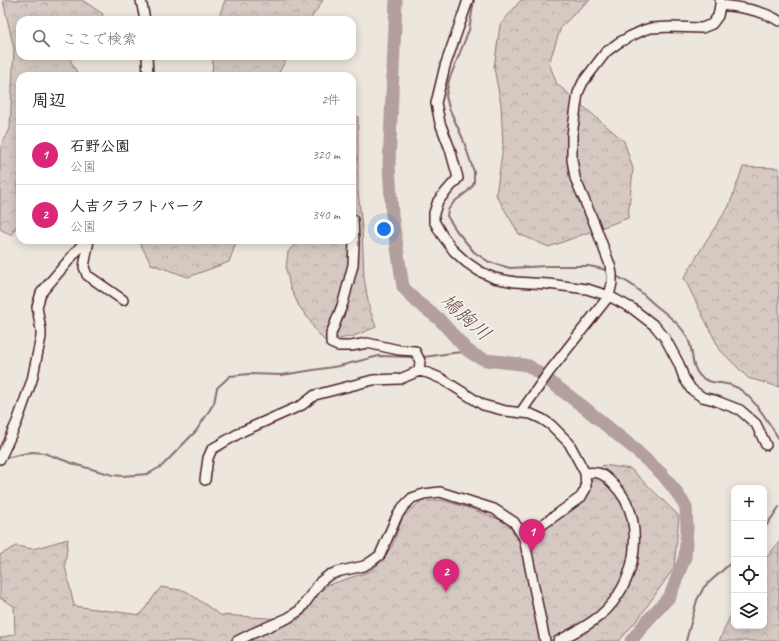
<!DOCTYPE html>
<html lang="ja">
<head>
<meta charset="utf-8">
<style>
	:root { --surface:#fff; --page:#f2f2f2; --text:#222; --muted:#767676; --line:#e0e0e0; --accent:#db2777 }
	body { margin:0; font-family:Caveat,"Klee One",sans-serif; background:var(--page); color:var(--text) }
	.controls { position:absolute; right:12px; bottom:12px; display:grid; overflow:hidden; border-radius:8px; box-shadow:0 2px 10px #0003 }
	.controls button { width:36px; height:36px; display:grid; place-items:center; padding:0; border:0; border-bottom:1px solid var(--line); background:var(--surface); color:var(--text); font:20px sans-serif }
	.you { position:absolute; left:384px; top:229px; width:14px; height:14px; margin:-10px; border:3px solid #fff; border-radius:50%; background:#1a73e8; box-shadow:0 0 0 6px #1a73e833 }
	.badge { display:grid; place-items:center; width:26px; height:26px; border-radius:50%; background:var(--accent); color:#fff; font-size:13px; font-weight:700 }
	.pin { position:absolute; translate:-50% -33px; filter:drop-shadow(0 1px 2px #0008) }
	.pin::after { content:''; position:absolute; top:21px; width:14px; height:12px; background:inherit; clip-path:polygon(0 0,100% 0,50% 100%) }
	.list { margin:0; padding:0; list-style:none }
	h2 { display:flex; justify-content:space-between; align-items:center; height:52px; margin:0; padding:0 16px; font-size:17px }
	h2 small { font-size:13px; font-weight:400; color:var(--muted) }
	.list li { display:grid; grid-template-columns:26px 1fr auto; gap:12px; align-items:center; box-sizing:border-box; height:60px; padding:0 16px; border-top:1px solid var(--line) }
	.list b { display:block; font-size:15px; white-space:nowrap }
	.list p { margin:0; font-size:13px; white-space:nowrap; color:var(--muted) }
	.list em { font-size:13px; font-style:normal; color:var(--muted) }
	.icon { flex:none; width:22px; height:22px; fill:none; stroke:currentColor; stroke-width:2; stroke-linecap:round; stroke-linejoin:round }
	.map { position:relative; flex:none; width:779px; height:641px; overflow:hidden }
	.search { position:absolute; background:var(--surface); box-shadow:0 2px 10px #0003; left:16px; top:16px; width:340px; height:44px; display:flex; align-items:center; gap:10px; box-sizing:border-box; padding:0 14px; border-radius:12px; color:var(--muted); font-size:15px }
	.panel { position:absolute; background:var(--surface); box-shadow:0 2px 10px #0003; left:16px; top:72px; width:340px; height:172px; border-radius:12px }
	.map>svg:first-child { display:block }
	.forest { fill:url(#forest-crowns); stroke:#907476 }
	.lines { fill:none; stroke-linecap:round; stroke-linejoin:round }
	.stream { stroke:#896c6f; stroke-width:2 }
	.river { stroke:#b39f9d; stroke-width:13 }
	.minor-casing { stroke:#4a1f2b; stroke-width:12 }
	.minor { stroke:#f7f3e8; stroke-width:9 }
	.labels { text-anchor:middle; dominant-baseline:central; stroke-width:3.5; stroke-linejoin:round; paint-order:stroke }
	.water-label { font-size:20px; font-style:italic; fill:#6f4c53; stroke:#f7f3e8 }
</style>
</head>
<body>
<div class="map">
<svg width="779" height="641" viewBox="0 0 779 641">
	<defs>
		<pattern id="forest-crowns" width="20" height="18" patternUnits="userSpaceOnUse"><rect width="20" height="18" fill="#d5c9c2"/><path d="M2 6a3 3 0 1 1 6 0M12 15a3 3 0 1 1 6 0" fill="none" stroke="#b8aca7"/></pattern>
	</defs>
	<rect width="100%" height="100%" fill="#ece6dd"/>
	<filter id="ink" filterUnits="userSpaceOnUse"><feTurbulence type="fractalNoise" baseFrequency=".025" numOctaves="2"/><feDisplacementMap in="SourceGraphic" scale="8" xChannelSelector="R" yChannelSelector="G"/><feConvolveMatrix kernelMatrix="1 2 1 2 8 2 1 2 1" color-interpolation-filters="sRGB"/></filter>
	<g filter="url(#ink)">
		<path class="forest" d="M3 0H82L103 14 101 20H20V56H74L70 60 79 76H20V172L17 181 20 221 11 235 0 229V148L10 129 14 49Z
			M225 0H323L310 20H218Z
			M521 0H590L583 5 561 27 549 63 557 84 624 141 633 169 628 218 549 247 519 234 496 195 503 147 501 104 494 68 500 25Z
			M213 56H288L277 76H212Z
			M352 116 358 117V191L362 228 364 277 369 307 376 327 354 336 339 339 324 340 315 330 310 321 299 306 290 287 286 268 288 252 298 240H352Z
			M743 167 779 168V387L748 378 720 350 684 278 706 241 729 206Z
			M142 240H237L229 262 188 277 151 264 140 243Z
			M603 465 631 469 679 516 674 568 638 619 619 641H0V638L15 634 14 606 0 598V555L16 546 33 549 68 539 65 566 74 606 140 615 161 587 186 591 220 615 298 620 308 610 315 596 328 585 368 572 378 565 392 546 403 517 420 502 441 500 466 507 509 523 516 539 530 540 585 500 592 479Z
			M779 542V641H719L734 608V626H764V561Z"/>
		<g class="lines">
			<path class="stream" d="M474 0 469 30 449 80 446 96 449 108 463 139 474 172V182L473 185 468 191 454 202 448 210 447 216 456 230 474 252 489 262 510 268 546 266H589L603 269 609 272
				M615 275C621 279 628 282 633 286 640 291 647 298 654 304 665 313 682 325 688 339 694 351 690 365 700 376 708 384 721 382 731 385 751 391 769 423 779 439
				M421 357C438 356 453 351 470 352
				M5 458 32 452 44 453 77 465 113 475 122 476 148 474 162 466 196 431 202 422 214 403 217 388 230 376 249 374 282 375 339 366 379 356 415 357
				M764 529 779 507
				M686 641 697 600 704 587 734 560"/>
			<path class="river" d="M396 0 389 165 392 215 403 287 417 302 439 319 467 350 476 356 486 360 520 364 529 366 536 371 585 408 631 446 662 474 675 490 686 507 687 527 685 557 670 596 647 621 631 641"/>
			<g class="minor-casing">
				<path id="minor" d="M141 0 145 20
					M468 0 464 12 445 66 436 103 440 123 450 149 458 178 438 201 434 213V221L442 235 454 251 466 262 479 271 494 278 515 282 548 284 587 289 609 296 633 309 655 326 665 338 679 364 684 378 691 389 702 397 714 400 740 410 756 424 766 445
					M720 5C740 7 762 10 779 21
					M147 56 148 76
					M352 220H353L354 243 353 265 343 303 331 334V343L338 346H351L367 343 399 350 415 351 420 361 419 371
					M89 240 84 267 87 275 123 300
					M521 412 549 372 609 296 612 283V274L610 265 595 225 575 178 572 159V135L578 93 583 82 606 52 618 43 631 36 644 30 651 28 671 27 702 28 712 24 718 16 720 5V0
					M0 459 17 422 32 380 41 337V330L37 307 41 293 86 240
					M205 480 208 458 212 449 243 431 302 405 315 395 373 380 400 379 419 371 428 373 442 379 483 405 506 411 531 414 542 419 551 425 569 443 585 473 586 488 581 497 524 538
					M237 641 251 634 288 618 300 610 321 581 329 575 341 571 364 566 372 561 380 555 397 516 403 507 412 498 424 494 440 492 494 509 514 522 524 538 545 641
					M558 641C581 629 604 618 618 595 639 564 642 513 614 485 604 474 600 471 585 473"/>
			</g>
			<use href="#minor" class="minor"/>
		</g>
	</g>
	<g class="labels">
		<g class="water-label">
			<text transform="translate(466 317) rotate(42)">鳩胸川</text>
		</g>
	</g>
</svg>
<div class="controls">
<button>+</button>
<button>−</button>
<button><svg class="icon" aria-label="locate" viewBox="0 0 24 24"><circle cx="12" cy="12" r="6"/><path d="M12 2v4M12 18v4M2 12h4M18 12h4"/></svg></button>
<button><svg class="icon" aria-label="layers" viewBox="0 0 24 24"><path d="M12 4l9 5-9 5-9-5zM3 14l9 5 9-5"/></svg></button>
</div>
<div class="you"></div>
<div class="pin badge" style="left:532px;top:552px">1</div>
<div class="pin badge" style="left:446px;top:592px">2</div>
<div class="search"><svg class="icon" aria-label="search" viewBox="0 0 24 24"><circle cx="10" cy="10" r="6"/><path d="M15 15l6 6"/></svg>ここで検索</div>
<section class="panel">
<h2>周辺<small>2件</small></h2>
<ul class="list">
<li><span class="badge">1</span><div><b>石野公園</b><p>公園</p></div><em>320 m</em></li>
<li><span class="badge">2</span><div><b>人吉クラフトパーク</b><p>公園</p></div><em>340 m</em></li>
</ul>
</section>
</div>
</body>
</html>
